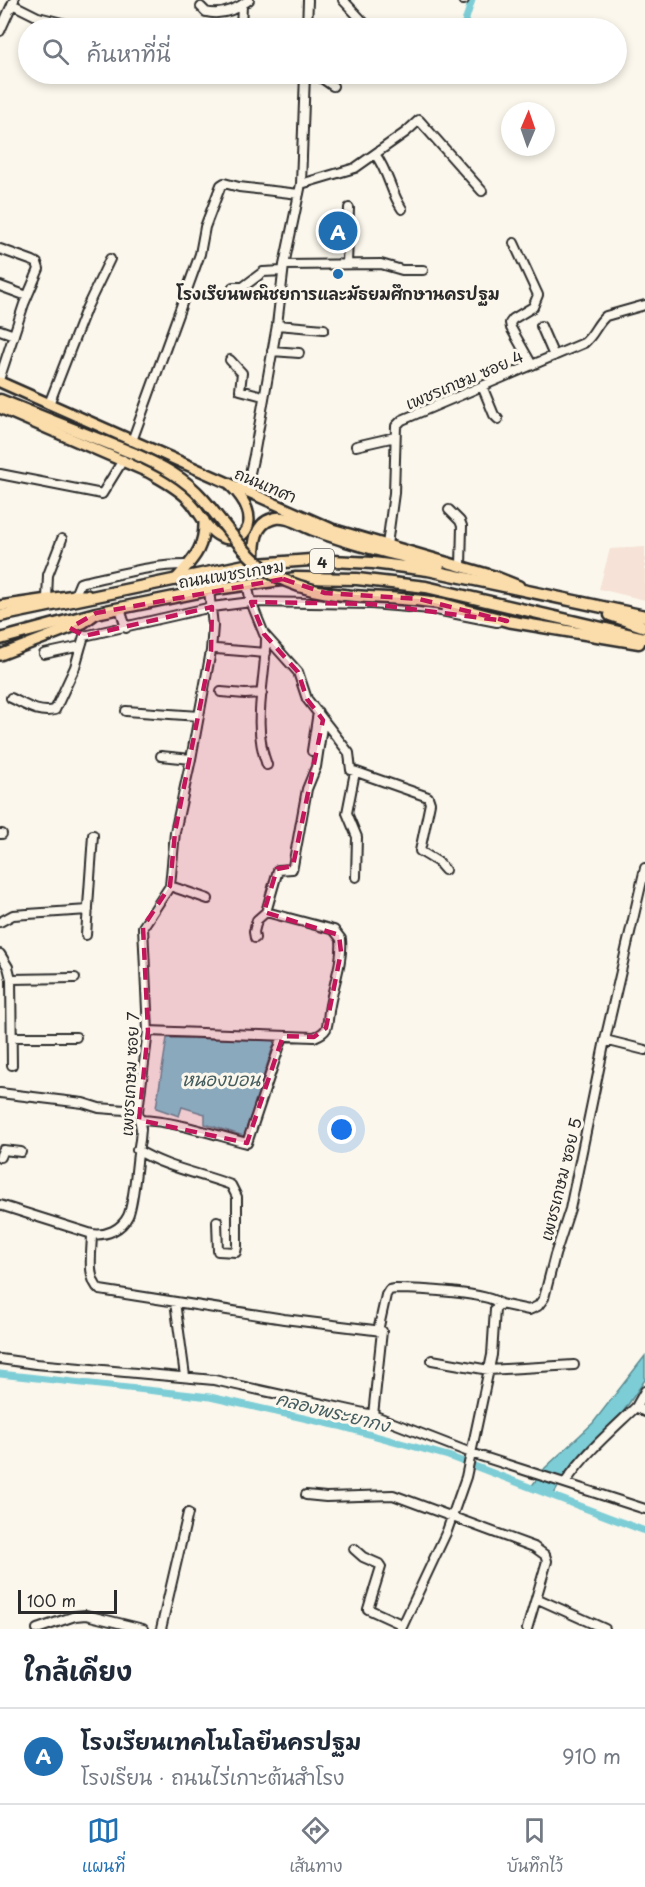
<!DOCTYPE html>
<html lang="th">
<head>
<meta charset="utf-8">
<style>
	:root { --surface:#fff; --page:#f6f6f7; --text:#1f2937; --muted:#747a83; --line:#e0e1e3; --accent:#1f6fb2 }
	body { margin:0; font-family:"Playpen Sans","Playpen Sans Thai",sans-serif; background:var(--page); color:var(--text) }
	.compass { position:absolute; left:501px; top:102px; width:54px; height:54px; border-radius:50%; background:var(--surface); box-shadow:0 3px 9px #0003; rotate:2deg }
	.scale { position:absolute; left:18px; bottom:15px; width:99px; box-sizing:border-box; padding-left:6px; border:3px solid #2b2b2b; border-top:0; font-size:16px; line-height:21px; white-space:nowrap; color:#2b2b2b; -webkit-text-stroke:4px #fbf7ec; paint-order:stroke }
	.you { position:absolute; left:342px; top:1130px; width:21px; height:21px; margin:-15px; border:4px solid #fff; border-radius:50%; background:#1a73e8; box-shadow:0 0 0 9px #1a73e833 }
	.badge { display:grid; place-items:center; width:39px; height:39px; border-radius:50%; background:var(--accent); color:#fff; font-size:20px; font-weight:700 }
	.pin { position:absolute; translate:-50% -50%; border:3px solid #fff; box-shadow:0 2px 6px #0006 }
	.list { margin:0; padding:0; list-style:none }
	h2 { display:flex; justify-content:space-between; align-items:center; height:78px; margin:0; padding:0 24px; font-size:26px }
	h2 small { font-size:20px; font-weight:400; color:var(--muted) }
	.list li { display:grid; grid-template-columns:39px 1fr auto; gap:18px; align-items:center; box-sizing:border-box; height:96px; padding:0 24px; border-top:2px solid var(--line) }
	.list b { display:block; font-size:22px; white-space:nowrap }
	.list p { margin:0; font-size:20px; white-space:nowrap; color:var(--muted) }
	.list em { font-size:20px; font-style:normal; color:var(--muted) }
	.icon { flex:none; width:33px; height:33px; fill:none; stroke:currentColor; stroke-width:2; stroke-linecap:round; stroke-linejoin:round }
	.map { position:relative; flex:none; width:645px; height:1629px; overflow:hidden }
	.search { position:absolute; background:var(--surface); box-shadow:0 3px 9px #0003; left:18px; right:18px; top:18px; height:66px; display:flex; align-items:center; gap:15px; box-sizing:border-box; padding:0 21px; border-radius:33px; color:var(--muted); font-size:22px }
	.sheet { height:174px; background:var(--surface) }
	nav { display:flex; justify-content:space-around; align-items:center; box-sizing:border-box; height:84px; border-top:2px solid var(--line); background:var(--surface); font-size:16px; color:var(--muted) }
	nav a { display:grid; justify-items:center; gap:3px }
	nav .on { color:var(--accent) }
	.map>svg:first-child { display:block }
	.built { fill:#f6e2d6 }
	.water { fill:#7dcdd6; stroke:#5c8c92; stroke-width:1.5 }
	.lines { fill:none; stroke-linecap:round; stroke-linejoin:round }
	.canal { stroke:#7dcdd6; stroke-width:7 }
	.minor-casing { stroke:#2b2b2b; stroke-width:12 }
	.major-casing { stroke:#2b2b2b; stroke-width:14 }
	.highway-casing { stroke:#2b2b2b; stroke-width:15 }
	.minor { stroke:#fbf7ec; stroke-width:8 }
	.major { stroke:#fbddab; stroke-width:9 }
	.highway { stroke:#fbddab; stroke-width:10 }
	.highway-bridge-casing { stroke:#2b2b2b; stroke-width:15; stroke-linecap:butt }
	.highway-bridge { stroke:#fbddab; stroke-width:10 }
	.marked { fill:#c2185b; fill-opacity:0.2; stroke:#c2185b; stroke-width:4.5; stroke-dasharray:12 8; stroke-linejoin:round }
	.poi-dot { fill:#1f6fb2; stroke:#fbf7ec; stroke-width:2 }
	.labels { text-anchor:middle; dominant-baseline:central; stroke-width:6; stroke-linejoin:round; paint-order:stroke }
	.shield { fill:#fbf7ec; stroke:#696865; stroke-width:1.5 }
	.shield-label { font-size:15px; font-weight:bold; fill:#2b2b2b }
	.poi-label { font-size:16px; font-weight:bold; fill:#2b2b2b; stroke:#fbf7ec }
	.street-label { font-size:16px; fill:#2b2b2b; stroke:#fbf7ec }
	.water-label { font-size:18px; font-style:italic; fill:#445c5e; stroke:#fbf7ec }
</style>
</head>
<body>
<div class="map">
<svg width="645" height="1629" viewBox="0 0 645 1629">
	<rect width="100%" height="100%" fill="#fbf7ec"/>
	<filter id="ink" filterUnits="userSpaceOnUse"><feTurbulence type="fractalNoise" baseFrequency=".0167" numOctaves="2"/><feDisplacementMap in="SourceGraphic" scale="12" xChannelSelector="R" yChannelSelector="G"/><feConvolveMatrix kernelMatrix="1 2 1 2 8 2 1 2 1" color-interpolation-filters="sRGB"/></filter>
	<g filter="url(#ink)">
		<path class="built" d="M645 547V600L599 589 610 549Z"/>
		<path class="water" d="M167 1038 275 1040 244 1136 205 1124V1114L182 1107 179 1116 156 1108Z
			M645 1356V1380L623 1412 594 1441 564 1476 553 1496 531 1487 545 1468 593 1423Z"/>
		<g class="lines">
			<path class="canal" d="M463 28 472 0
				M0 1374 210 1397 339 1426 448 1456 645 1531"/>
			<g class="minor-casing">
				<path id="minor" d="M343 0 369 28
					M463 0H464
					M12 4 38 17 82 28
					M201 7 206 12C221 16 237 9 249 0
					M241 28 242 5
					M307 28 308 0
					M0 31 14 0
					M316 74 333 86
					M375 154C389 173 390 191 402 209
					M301 184 355 168 406 132 419 120 482 191
					M514 243 538 295 533 307 513 319 510 323 511 328 532 365
					M0 249 33 261 37 263 39 269 24 304 0 377
					M347 264 349 208
					M284 265 381 264 402 270H423
					M0 286 27 296
					M233 287H243L263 272 283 271
					M277 325 324 329
					M541 326 554 356
					M0 330 14 335
					M272 351 299 353
					M230 360 242 373 240 390 263 396
					M482 386 494 415 498 419
					M49 404 86 309 110 259
					M132 441 200 254 205 227 221 185 224 183 239 187 299 194
					M356 446 395 437
					M0 474 102 494 123 460
					M246 491 254 455 277 325 284 265 301 184 305 74
					M449 510 460 521 462 526 461 566
					M387 545 394 493 396 426 402 420 584 343C595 334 596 324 606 316L645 305
					M247 584 251 602 264 634 298 672 307 699 349 753 351 770 428 797 430 803 420 851 438 862 445 870
					M75 595 80 583 83 582C118 575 153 564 189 565
					M47 599 48 575 62 539
					M120 608 126 628
					M266 638C266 680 251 724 267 765
					M216 649 266 653
					M44 654 81 646 84 636 212 607 251 602 371 604 431 609 497 622
					M221 692 245 694 262 693
					M11 698C26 705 38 714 55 710L75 667 81 646
					M126 711 199 716
					M312 751 318 712
					M161 756 191 759
					M355 772 347 813 357 837 356 877
					M0 834H2
					M170 886 208 899
					M0 922 13 915 88 910
					M86 935 93 835
					M255 938 254 932 257 920 266 912 278 870 292 869 293 866 307 789 316 767 323 720
					M0 954 8 967 11 979 12 1065
					M11 979 75 978
					M148 1031 314 1037C319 1035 323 1034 326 1029 329 1021 328 1013 330 1005 334 983 343 961 341 939L334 930 266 912
					M12 1037H76
					M605 1040 645 1050
					M0 1093 83 1103 99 1108 138 1111
					M139 1120C176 1121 212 1134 247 1143L283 1036
					M137 1150C167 1168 199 1173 231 1185L237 1197V1247L236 1252 218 1251 217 1221
					M0 1157 3 1150 21 1152
					M0 1205 92 1234C106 1236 121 1230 128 1216 135 1200 136 1160 140 1140L141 1129 138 1111 148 1031 143 927 170 886 175 832 191 759 211 651 213 626 209 590
					M92 1234C92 1250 86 1279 100 1290L284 1319 382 1331 373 1415 471 1453 645 1509
					M175 1302 185 1376
					M378 1331 386 1295 389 1290 395 1289C414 1289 489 1292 500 1304
					M0 1359 36 1364 214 1380 373 1415
					M432 1360 489 1370 574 1365
					M645 1391 636 1407 645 1412
					M565 1483C584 1454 611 1431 636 1407
					M306 1495 326 1497 393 1495 534 1547 545 1555 547 1561 527 1629
					M354 1549 363 1557 379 1564 381 1567 368 1609 403 1625
					M536 1598 605 1629
					M37 1629 75 1616 86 1615 143 1629
					M161 1629 188 1513
					M401 1629 447 1531 466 1477 492 1355 495 1309 500 1304 529 1310 538 1306 544 1298 555 1255 570 1209 605 1040 645 868"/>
			</g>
			<g class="major-casing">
				<path id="major" d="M0 382 332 529 494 576 519 586
					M0 408 148 472C162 480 176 487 187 498 199 509 205 530 221 537 241 545 254 528 247 509 244 500 238 493 231 486
					M176 579C193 559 205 549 204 520
					M0 606 75 595H87
					M0 655 83 623 94 615"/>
			</g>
			<g class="highway-casing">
				<path id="highway" d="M0 400 135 454
					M254 558C254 543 255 524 272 519 284 514 299 524 311 529 353 545 396 555 439 565
					M443 604 507 621 639 643
					M610 615 645 627
					M0 616 245 565 311 560 373 563 428 570 645 616
					M0 639 96 613 209 590 296 578 357 579 426 587 645 638"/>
			</g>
			<use href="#minor" class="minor"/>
			<use href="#major" class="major"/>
			<use href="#highway" class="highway"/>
			<g class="highway-bridge-casing">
				<path id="highway-bridge" d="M135 454C160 465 185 478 203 499 226 525 245 559 276 576 327 604 387 593 443 604"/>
			</g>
			<use href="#highway-bridge" class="highway-bridge"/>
		</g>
	</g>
	<path class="marked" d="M283 579 325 593 419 599 507 621 371 604 251 602 264 634 298 672 307 699 323 720 293 866 277 869 264 912 339 935 341 952 326 1028 314 1037 283 1036 247 1143 139 1120 148 1031 143 927 170 886 175 832 211 651 212 607 84 636 70 628 96 613Z"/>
	<circle class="poi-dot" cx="338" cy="274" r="6"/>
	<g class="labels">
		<rect class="shield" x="310" y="549" width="24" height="24" rx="4.5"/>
		<g class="shield-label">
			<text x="322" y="561">4</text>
		</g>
		<g class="poi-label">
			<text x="338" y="293">โรงเรียนพณิชยการและมัธยมศึกษานครปฐม</text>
		</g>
		<g class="street-label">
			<text transform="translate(464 379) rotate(-23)">เพชรเกษม ซอย 4</text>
			<text transform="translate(266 484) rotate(23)">ถนนเทศา</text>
			<text transform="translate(231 573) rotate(-9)">ถนนเพชรเกษม</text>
			<text transform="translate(129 1074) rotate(-87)">เพชรเกษม ซอย 7</text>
			<text transform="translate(560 1179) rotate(-76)">เพชรเกษม ซอย 5</text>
		</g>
		<g class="water-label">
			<text x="221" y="1078">หนองบอน</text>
			<text transform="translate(333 1411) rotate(14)">คลองพระยากง</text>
		</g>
	</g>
</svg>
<svg class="compass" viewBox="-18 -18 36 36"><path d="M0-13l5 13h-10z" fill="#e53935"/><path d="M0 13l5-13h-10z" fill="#747a83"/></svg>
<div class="scale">100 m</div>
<div class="you"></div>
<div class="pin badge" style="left:338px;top:231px">A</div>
<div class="search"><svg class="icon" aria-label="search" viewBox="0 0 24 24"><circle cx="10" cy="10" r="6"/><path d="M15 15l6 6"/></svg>ค้นหาที่นี่</div>
</div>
<section class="sheet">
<h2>ใกล้เคียง<small></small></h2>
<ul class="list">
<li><span class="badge">A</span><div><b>โรงเรียนเทคโนโลยีนครปฐม</b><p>โรงเรียน · ถนนไร่เกาะต้นสำโรง</p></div><em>910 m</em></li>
</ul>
</section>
<nav>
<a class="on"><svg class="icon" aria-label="map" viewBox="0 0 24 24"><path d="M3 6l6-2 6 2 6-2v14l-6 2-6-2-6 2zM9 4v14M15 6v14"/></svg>แผนที่</a>
<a><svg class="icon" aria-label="directions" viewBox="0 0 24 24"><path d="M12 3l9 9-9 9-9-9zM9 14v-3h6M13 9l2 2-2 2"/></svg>เส้นทาง</a>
<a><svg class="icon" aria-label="saved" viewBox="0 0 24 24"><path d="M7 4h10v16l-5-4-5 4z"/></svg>บันทึกไว้</a>
</nav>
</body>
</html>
